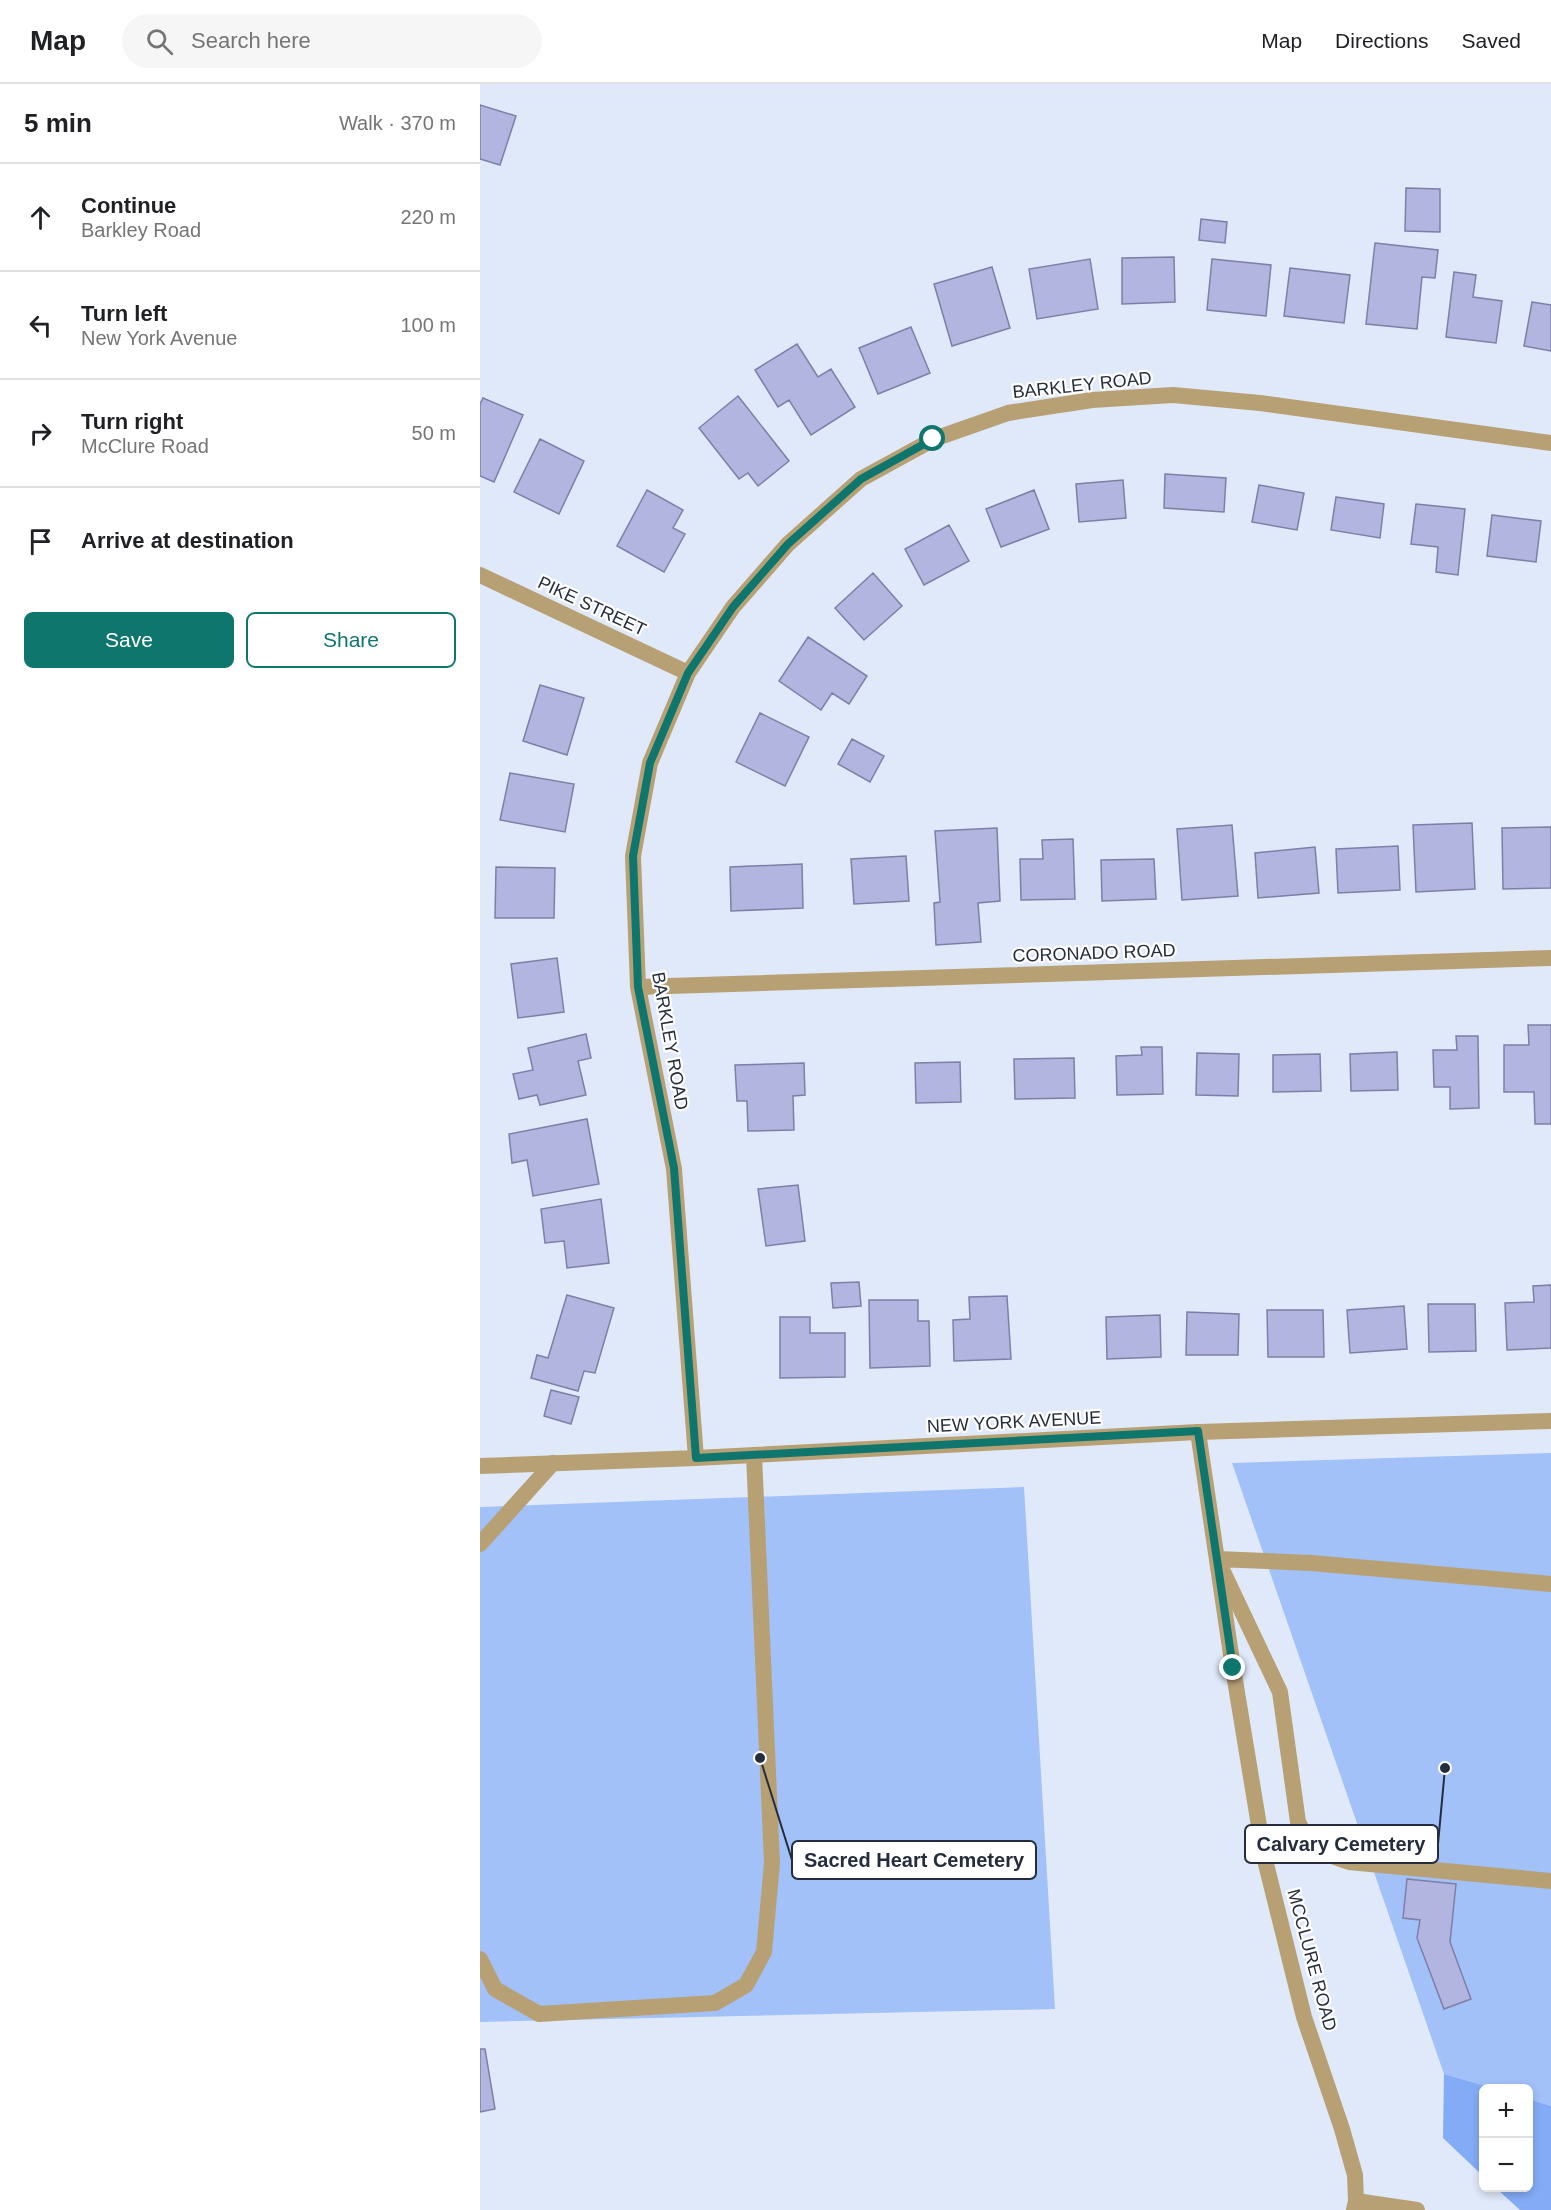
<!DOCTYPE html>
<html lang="en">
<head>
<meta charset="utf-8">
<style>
	:root { --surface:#fff; --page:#f6f6f6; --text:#202124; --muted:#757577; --line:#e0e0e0; --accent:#0f766e }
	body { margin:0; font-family:Helvetica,sans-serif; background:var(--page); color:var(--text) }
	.controls { position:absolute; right:18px; bottom:18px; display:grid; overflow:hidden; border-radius:9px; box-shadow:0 3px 9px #0003 }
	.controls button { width:54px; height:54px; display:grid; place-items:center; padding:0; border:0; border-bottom:2px solid var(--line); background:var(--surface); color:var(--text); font:30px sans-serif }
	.stop { position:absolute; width:18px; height:18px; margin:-14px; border:4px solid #0f766e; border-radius:50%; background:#fff }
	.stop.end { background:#0f766e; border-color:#fff; box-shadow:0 2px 6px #0008 }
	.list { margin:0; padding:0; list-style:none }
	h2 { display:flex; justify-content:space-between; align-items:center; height:78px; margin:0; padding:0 24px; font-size:26px }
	h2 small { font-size:20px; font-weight:400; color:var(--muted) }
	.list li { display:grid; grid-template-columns:39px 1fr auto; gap:18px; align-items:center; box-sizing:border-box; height:108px; padding:0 24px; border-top:2px solid var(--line) }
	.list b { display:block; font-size:22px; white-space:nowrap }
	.list p { margin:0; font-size:20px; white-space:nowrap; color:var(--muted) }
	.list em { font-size:20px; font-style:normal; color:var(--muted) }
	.actions { display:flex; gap:12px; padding:18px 24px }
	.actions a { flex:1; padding:14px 0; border:2px solid var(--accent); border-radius:9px; text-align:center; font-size:21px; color:var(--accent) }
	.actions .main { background:var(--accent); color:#fff }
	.icon { flex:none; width:33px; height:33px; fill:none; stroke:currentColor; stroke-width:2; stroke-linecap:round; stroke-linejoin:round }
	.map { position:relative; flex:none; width:1071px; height:2126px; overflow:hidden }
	header { display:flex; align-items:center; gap:36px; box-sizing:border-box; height:84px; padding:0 30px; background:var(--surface); border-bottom:2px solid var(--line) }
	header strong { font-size:28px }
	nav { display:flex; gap:33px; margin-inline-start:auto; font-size:21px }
	.search { width:420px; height:54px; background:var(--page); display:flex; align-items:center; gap:15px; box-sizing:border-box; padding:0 21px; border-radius:33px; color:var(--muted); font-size:22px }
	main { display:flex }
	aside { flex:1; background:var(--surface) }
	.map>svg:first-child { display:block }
	.green { fill:#a2c1f8 }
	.forest { fill:#84acf6 }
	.building { fill:#b2b5df; stroke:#7d7fa7; stroke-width:1.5 }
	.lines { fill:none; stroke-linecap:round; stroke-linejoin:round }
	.service { stroke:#b8a075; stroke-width:16 }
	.minor { stroke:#b8a075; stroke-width:16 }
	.tertiary { stroke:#b8a075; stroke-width:16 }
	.route { stroke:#0f766e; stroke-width:8 }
	.labels { text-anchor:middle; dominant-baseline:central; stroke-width:4.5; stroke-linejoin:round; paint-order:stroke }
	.street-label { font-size:18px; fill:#252d3d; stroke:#fff }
	.leader { fill:none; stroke:#252d3d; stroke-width:2 }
	.callout-dot { fill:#252d3d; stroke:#fff; stroke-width:2 }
	.callout { fill:#fff; stroke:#252d3d; stroke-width:2 }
	.callout-label { font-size:20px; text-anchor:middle; font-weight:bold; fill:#252d3d }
</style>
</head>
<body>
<header>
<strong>Map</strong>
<div class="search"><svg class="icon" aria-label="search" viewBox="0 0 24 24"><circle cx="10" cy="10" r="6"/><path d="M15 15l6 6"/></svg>Search here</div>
<nav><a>Map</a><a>Directions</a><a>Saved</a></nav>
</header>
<main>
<aside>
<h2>5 min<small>Walk · 370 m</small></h2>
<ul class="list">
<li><svg class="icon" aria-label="ahead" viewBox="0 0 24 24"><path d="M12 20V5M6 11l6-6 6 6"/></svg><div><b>Continue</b><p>Barkley Road</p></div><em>220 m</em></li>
<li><svg class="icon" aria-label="left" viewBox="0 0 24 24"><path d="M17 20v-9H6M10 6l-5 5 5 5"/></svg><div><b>Turn left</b><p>New York Avenue</p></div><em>100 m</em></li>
<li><svg class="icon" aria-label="right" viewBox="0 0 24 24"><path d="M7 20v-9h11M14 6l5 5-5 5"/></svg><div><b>Turn right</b><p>McClure Road</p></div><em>50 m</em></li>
<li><svg class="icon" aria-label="arrive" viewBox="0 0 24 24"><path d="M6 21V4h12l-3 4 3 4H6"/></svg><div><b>Arrive at destination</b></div></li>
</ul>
<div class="actions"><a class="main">Save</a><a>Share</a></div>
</aside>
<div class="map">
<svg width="1071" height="2126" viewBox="0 0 1071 2126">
	<rect width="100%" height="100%" fill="#e0e9f9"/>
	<path class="green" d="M1071 1369V2022L1049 2015 1048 2004H1013L964 1990 752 1379Z
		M544 1403 575 1925 0 1938V1423Z"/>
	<path class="forest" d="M964 1990 1013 2004H1004L1003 2092 963 2054Z
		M1049 2015 1071 2022V2126H1040L1016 2104H1048Z"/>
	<path class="building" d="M0 21 36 32 20 81 0 75Z
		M926 104 960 105V148L925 147Z
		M721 135 747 138 745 159 719 156Z
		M895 159 958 166 955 194 942 193 937 245 886 240Z
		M694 173 695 218 642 220V174Z
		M610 175 618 225 557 235 549 185Z
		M732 175 791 181 786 232 727 226Z
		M512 183 530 244 472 262 454 200Z
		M810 184 870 191 864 239 804 232Z
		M974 188 996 191 993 213 1022 217 1016 259 966 253Z
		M1052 218 1071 221V267L1044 262Z
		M431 243 450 289 398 310 379 264Z
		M317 260 338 293 351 285 375 323 331 351 309 316 298 323 275 286Z
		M258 312 309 377 278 402 268 389 259 395 219 344Z
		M3 314 43 331 14 398 0 392V320Z
		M60 355 104 377 79 430 34 408Z
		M685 390 746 394 744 428 684 424Z
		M643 396 646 434 599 438 596 400Z
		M779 401 824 409 817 446 772 438Z
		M167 406 203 426 193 444 205 450 184 488 137 462Z
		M554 406 569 445 521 463 506 425Z
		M856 413 904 420 900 454 851 446Z
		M936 420 985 425 978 491 956 488 958 463 931 460Z
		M1012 431 1061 437 1056 478 1007 472Z
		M469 441 489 477 444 501 425 465Z
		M393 489 422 522 384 556 355 524Z
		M328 553 387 592 369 620 352 609 341 626 299 597Z
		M60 601 104 614 87 671 43 657Z
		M280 629 329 653 305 702 256 678Z
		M372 655 404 672 390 698 358 680Z
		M30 689 94 700 85 748 20 736Z
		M992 739 995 805 936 808 933 741Z
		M752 741 758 812 702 816 697 745Z
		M1071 743V804L1023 805 1022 744Z
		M517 744 520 817 498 819 501 858 456 861 454 819 460 818 455 747Z
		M593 755 595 815 541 816 540 775H563L562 756Z
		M918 762 920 806 858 809 856 765Z
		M835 763 839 809 778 814 775 769Z
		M426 772 429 817 374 820 371 775Z
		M674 775 676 815 622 817 621 776Z
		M322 780 323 824 251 827 250 783Z
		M16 783 75 784 74 834H15Z
		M77 874 84 928 38 934 31 880Z
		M1048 941H1071V1040H1055L1054 1008H1024V961H1049Z
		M106 950 111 974 98 977 106 1011 60 1021 57 1011 39 1015 33 990 53 986 48 964Z
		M976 952H998L999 1024 970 1025V1003H954L953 966H977Z
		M661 963H682L683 1010 637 1011 636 972 662 971Z
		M917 968 918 1006 871 1007 870 970Z
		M717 969 759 970 758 1012 716 1011Z
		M840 970 841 1007 793 1008V971Z
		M594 974 595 1014 535 1015 534 975Z
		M480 978 481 1018 436 1019 435 979Z
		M324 979 325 1011 313 1012 314 1046 268 1047 267 1017H257L255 981Z
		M107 1035 119 1100 53 1112 47 1076 32 1079 29 1050Z
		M318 1101 325 1157 286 1162 278 1105Z
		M121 1115 129 1179 87 1184 84 1157 65 1159 61 1125Z
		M379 1198 381 1222 353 1224 351 1199Z
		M1071 1201V1264L1027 1266 1025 1219 1054 1218 1053 1202Z
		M87 1211 134 1224 115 1289 104 1287 98 1307 51 1294 57 1271 68 1274Z
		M527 1212 531 1275 474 1277 473 1236 490 1235 489 1213Z
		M389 1216H438V1237H449L450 1282 390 1284Z
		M948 1220H995L996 1267 949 1268Z
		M924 1222 927 1265 870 1269 867 1226Z
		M787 1226H843L844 1273H788Z
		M707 1228 759 1230 758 1271H706Z
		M680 1231 681 1273 627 1275 626 1233Z
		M300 1233H330V1249H365V1293L300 1294Z
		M71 1306 99 1313 91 1340 64 1332Z
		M927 1795 976 1800 970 1858 991 1915 964 1925 937 1854 940 1836 923 1834Z
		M0 1965H5L15 2025 0 2028Z"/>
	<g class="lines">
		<path class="service" d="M0 1460 73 1379
			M1071 1500 831 1479 737 1475 800 1608 818 1738 832 1765 869 1778 1071 1797
			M0 1875 15 1905 59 1930 235 1919 266 1901 284 1868 292 1779 274 1371"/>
		<path class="minor" d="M0 491 208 589
			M158 903 1071 874
			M216 1374 194 1085 158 903 153 772 170 679 208 589 253 523 308 460 381 395 454 355 528 329 612 316 693 311 780 319 1071 359
			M0 1382 216 1374 718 1348
			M876 2117 937 2126"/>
		<path class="tertiary" d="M874 2126 876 2117 875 2091 862 2045 824 1933 784 1772 753 1584 718 1348 1071 1337"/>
	</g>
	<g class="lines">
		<path class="route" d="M453 355 381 395 308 460 253 523 208 589 170 679 153 772 158 903 194 1084 216 1374 718 1347 753 1584"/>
	</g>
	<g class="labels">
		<g class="street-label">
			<text transform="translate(602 301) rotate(-6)">BARKLEY ROAD</text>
			<text transform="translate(112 522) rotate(25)">PIKE STREET</text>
			<text transform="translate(614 869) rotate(-2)">CORONADO ROAD</text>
			<text transform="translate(190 957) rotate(80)">BARKLEY ROAD</text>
			<text transform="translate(534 1338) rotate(-3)">NEW YORK AVENUE</text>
			<text transform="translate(832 1876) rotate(75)">MCCLURE ROAD</text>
		</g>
	</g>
	<path class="leader" d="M965 1684L958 1760M280 1674L312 1776"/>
	<g class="callout-dot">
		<circle cx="965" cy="1684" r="6"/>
		<circle cx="280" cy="1674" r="6"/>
	</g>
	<g class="callout">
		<rect x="765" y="1741" width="193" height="38" rx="6"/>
		<rect x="312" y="1757" width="244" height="38" rx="6"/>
	</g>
	<g class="callout-label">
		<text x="861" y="1767">Calvary Cemetery</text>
		<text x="434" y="1783">Sacred Heart Cemetery</text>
	</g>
</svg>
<div class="controls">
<button>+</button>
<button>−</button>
</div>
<div class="stop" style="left:453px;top:355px"></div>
<div class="stop end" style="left:753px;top:1584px"></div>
</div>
</main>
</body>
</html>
